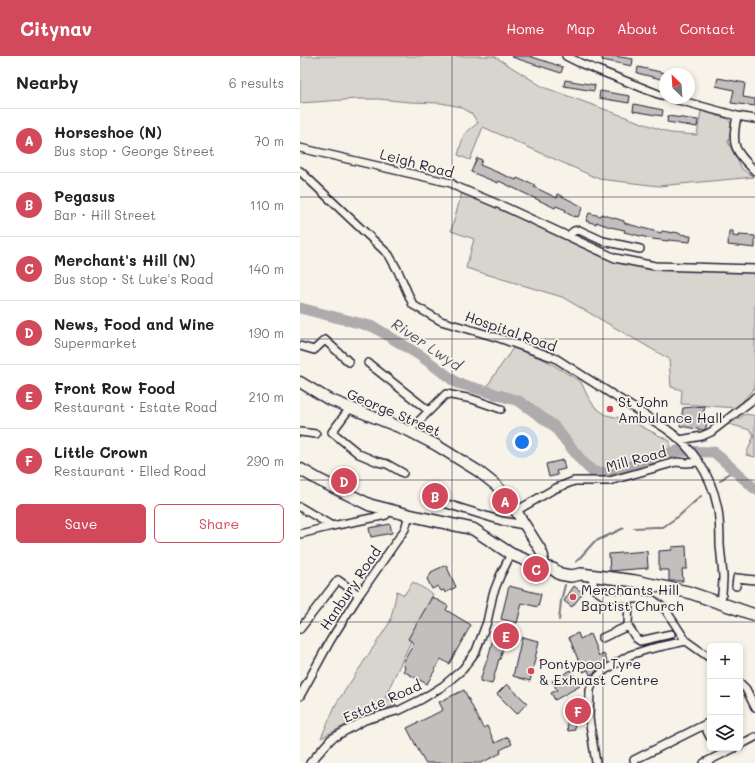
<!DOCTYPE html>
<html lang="en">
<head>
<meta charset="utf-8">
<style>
	:root { --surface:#fff; --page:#f6f6f6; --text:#222; --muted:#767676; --line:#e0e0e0; --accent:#d1495b }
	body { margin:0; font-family:Mali,sans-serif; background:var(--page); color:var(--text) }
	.controls { position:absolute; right:12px; bottom:12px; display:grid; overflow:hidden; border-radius:6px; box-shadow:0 2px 6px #0003 }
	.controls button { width:36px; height:36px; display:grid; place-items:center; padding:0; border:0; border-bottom:1px solid var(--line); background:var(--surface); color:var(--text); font:20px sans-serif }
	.compass { position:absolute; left:359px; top:12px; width:36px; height:36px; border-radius:50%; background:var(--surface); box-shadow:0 2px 6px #0003; rotate:335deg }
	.you { position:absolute; left:222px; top:386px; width:14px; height:14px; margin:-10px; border:3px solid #fff; border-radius:50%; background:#1a73e8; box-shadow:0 0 0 6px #1a73e833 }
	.badge { display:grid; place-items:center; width:26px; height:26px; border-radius:50%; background:var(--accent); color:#fff; font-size:13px; font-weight:700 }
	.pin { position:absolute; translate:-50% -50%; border:2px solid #fff; box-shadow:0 1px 4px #0006 }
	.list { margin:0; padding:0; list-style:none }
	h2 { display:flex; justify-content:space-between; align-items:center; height:52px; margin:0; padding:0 16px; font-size:17px }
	h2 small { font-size:13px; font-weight:400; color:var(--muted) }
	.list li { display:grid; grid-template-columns:26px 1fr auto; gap:12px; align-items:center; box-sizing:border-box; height:64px; padding:0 16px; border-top:1px solid var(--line) }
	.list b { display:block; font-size:15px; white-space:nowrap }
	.list p { margin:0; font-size:13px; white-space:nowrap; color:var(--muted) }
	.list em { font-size:13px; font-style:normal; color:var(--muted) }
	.actions { display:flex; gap:8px; padding:12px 16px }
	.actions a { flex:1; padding:9px 0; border:1px solid var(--accent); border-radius:6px; text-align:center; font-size:14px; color:var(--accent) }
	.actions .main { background:var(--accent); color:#fff }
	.icon { flex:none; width:22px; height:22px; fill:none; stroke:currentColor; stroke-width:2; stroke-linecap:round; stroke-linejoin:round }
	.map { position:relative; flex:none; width:455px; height:707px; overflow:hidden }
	header { display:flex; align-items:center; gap:24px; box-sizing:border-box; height:56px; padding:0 20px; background:var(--accent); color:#fff }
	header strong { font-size:19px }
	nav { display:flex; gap:22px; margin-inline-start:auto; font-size:14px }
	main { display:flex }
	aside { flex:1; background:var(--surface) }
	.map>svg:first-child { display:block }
	.green { fill:#d8d5cf; stroke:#7d7c85 }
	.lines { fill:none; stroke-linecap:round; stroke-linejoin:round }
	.stream { stroke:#76747f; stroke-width:2 }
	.river { stroke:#aeabad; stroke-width:11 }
	.building { fill:#c2bfbd; stroke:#22223b }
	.minor-casing { stroke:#22223b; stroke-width:10 }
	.secondary-casing { stroke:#22223b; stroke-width:13 }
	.primary-casing { stroke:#22223b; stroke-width:14 }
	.minor { stroke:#f7f3e8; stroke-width:7 }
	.secondary { stroke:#f7f3e8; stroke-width:10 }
	.primary { stroke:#f7f3e8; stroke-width:11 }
	.grid { fill:none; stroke:#22223b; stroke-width:1; stroke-opacity:0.55 }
	.poi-dot { fill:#d1495b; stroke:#f7f3e8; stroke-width:1.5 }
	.labels { text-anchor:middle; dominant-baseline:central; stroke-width:3.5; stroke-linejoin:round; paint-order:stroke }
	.street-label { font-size:14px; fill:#22223b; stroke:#f7f3e8 }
	.poi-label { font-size:14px; fill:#22223b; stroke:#f7f3e8; text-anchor:start }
	.water-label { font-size:15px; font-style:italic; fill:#535263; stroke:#f7f3e8 }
</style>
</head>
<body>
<header>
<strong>Citynav</strong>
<nav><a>Home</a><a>Map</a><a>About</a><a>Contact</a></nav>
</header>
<main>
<aside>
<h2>Nearby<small>6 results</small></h2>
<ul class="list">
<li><span class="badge">A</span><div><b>Horseshoe (N)</b><p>Bus stop · George Street</p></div><em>70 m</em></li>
<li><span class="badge">B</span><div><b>Pegasus</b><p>Bar · Hill Street</p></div><em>110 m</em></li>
<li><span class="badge">C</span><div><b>Merchant's Hill (N)</b><p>Bus stop · St Luke's Road</p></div><em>140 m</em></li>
<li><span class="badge">D</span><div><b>News, Food and Wine</b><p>Supermarket</p></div><em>190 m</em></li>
<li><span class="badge">E</span><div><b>Front Row Food</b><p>Restaurant · Estate Road</p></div><em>210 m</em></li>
<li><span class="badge">F</span><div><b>Little Crown</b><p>Restaurant · Elled Road</p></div><em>290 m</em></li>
</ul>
<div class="actions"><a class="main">Save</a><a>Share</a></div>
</aside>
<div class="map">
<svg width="455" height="707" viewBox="0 0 455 707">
	<rect width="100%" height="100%" fill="#f7f3e8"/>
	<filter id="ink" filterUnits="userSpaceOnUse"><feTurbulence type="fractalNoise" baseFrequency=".025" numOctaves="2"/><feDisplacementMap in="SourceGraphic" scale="8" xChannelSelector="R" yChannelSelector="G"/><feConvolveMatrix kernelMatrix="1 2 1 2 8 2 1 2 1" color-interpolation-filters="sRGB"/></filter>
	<g filter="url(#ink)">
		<path class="green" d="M0 0H194L243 31 370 77 397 79 401 55 428 63 432 69 428 86 442 113 454 121 359 130 299 123 183 71 170 104 158 99 164 78 178 67 172 58 161 51 141 47 110 46 78 43H57L0 47Z
			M162 136 317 207 355 213 455 216V331L437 352 381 348 382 334 371 331 369 303 262 241 166 212 174 183 151 175Z
			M213 292 245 304 281 326 288 341 295 351 306 359 329 364 370 385V392L305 414 294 412 275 394 259 370 230 346 187 330Z
			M446 358 455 360V401L446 399 454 379 450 374 429 368Z
			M113 526 133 538 85 641 97 649 64 659 21 682 36 648 90 566 97 535 104 539Z"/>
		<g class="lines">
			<path class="stream" d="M420 425 433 414
				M334 472 355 471H363L379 460 401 440
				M276 506 294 486 324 472
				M259 564 261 545 265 529"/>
			<path class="river" d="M0 252 74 271 121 300 157 327 219 345 254 370 281 404 293 416 314 417 377 395 414 396 455 433"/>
		</g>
		<path class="building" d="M212 0H229L263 11 261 17 212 1Z
			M302 0H314L333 3 332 10 302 4Z
			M338 11 365 17V24L337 17Z
			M418 22 445 27 443 41 455 43V50L431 47 434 34 416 30Z
			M265 24 295 29 294 35 264 30Z
			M300 35 330 40 329 47 299 42Z
			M334 48 363 54 362 60 333 55Z
			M368 60 398 64 397 71 367 66Z
			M177 102 182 104 180 109 216 124 217 122 226 126 227 125 235 129 234 131 257 142 258 138 283 151 278 161 275 160 274 161 265 156 266 154 256 150 255 152 199 125 198 127 171 116Z
			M289 157 300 160 301 158 324 165V167L361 177 362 175 373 177V176L379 177V178L387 179V180H391L390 186 368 184V185L353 183 324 176 325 174 310 171 296 166V168L286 165Z
			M429 175H433V180L439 181V179L455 180V192L428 189Z
			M405 350 403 359 407 361 406 373 403 374 380 370 383 352Z
			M263 404 265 413 256 415 258 419 249 421 246 408Z
			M90 468 92 477 71 481 69 472Z
			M386 490 387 513H382L383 525H369V514H359V495L372 494V491Z
			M347 495 348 512 310 515 309 498Z
			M146 509 156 531 145 537 144 534 141 535 138 530 132 533 127 523 131 518V516Z
			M209 530 241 538 238 551 222 547 217 567 201 563Z
			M274 530 283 537 272 551 264 545Z
			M132 541 148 550 146 554 171 569 149 608 141 603 127 628 103 615 105 612 103 607 114 587 108 583Z
			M195 573 207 576 200 604 199 603 192 628 180 625 187 603H188Z
			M278 577 280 583 290 578 299 600 304 598 308 607 302 610 294 617 290 619 288 614 283 616 269 581Z
			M222 581 239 585 230 625 213 620Z
			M271 614 280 630 255 644 251 637 257 634 252 625Z
			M207 628 227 647 217 658 197 638Z
			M164 634 183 672 187 670 195 687 208 681 212 688 200 694 201 697 181 707H125L107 672 143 654 139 646Z
			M283 644V646H285L284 659 274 660 275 674 268 675 265 651H270V648H272V645Z"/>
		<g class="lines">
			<g class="minor-casing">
				<path id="minor" d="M266 0 280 7 358 38 365 40
					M371 42 437 60 455 63
					M437 60C431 90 434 94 455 115
					M0 92 151 127 155 130 205 151 315 202 355 210 455 213
					M0 115 89 199 98 215 113 249 141 265 199 282 255 302 365 372C392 390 411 419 417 449 420 462 420 476 420 489 421 499 422 509 423 520 423 529 422 538 421 547
					M268 180 274 175 279 174 303 185 340 193
					M0 290 14 294 25 284 49 306
					M68 307 129 355
					M50 352 32 376 59 398 78 406 87 408 103 417
					M109 375 146 338 172 343 201 353
					M0 376 16 378
					M380 384 402 380 411 376 451 345 455 341
					M134 444 202 465 224 469
					M0 451 32 470
					M216 455 254 433 274 425H309L376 406 386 407 399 406
					M0 478 32 470 77 461 86 459 88 454
					M292 520 294 533 306 541 353 544 365 553 386 585 410 602
					M436 530 437 522 455 524
					M329 543 328 570 336 582 340 585 371 578
					M0 573 38 524 59 539
					M302 582 328 570
					M440 627 446 633 455 651
					M0 640 30 585 59 539 105 473 109 459
					M404 669 410 681
					M440 689 455 681
					M334 704 410 666
					M10 707 31 683 65 664 100 654 122 643 143 630 163 613 176 595 187 566 193 538 200 520 211 498
					M296 707 289 662 290 634 294 624 305 614 330 599 349 593 386 585
					M404 707 434 692"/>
			</g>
			<g class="secondary-casing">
				<path id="secondary" d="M0 326 28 343 109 375 136 389 178 415 197 430 216 455 240 493 243 500 240 510"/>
			</g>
			<g class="primary-casing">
				<path id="primary" d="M0 413 19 424 70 449 109 459 173 473 211 498 240 510 253 513 260 518 271 520 281 518 335 525 388 536 455 559"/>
			</g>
			<use href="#minor" class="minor"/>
			<use href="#secondary" class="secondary"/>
			<use href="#primary" class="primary"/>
		</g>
	</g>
	<path class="grid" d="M152 0V707M303 0V707M0 141H455M0 283H455M0 424H455M0 566H455"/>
	<g class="poi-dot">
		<circle cx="310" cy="353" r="4"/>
		<circle cx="273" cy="541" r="4"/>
		<circle cx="231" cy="615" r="4"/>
	</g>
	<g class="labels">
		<g class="street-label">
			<text transform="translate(117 107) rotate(15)">Leigh Road</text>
			<text transform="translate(211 275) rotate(19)">Hospital Road</text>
			<text transform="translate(94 356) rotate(23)">George Street</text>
			<text transform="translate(336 403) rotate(-15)">Mill Road</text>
			<text transform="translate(50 532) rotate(-56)">Hanbury Road</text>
			<text transform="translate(82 645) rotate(-24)">Estate Road</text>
		</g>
		<g class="poi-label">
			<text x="318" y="345">St John<tspan x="318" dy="16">Ambulance Hall</tspan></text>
			<text x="281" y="533">Merchants Hill<tspan x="281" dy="16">Baptist Church</tspan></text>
			<text x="239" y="607">Pontypool Tyre<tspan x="239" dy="16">&amp; Exhuast Centre</tspan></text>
		</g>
		<g class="water-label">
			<text transform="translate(127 288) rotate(34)">River Lwyd</text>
		</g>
	</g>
</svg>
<div class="controls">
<button>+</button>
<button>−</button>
<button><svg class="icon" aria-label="layers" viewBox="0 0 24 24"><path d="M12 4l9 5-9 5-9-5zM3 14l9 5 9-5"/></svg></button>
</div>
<svg class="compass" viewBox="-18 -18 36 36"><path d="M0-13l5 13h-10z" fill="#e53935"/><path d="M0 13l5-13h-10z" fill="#767676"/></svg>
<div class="you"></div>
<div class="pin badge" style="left:205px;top:445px">A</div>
<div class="pin badge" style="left:135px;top:440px">B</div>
<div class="pin badge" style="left:236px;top:513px">C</div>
<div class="pin badge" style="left:44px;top:425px">D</div>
<div class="pin badge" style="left:206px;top:580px">E</div>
<div class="pin badge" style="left:278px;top:655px">F</div>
</div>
</main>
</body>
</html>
